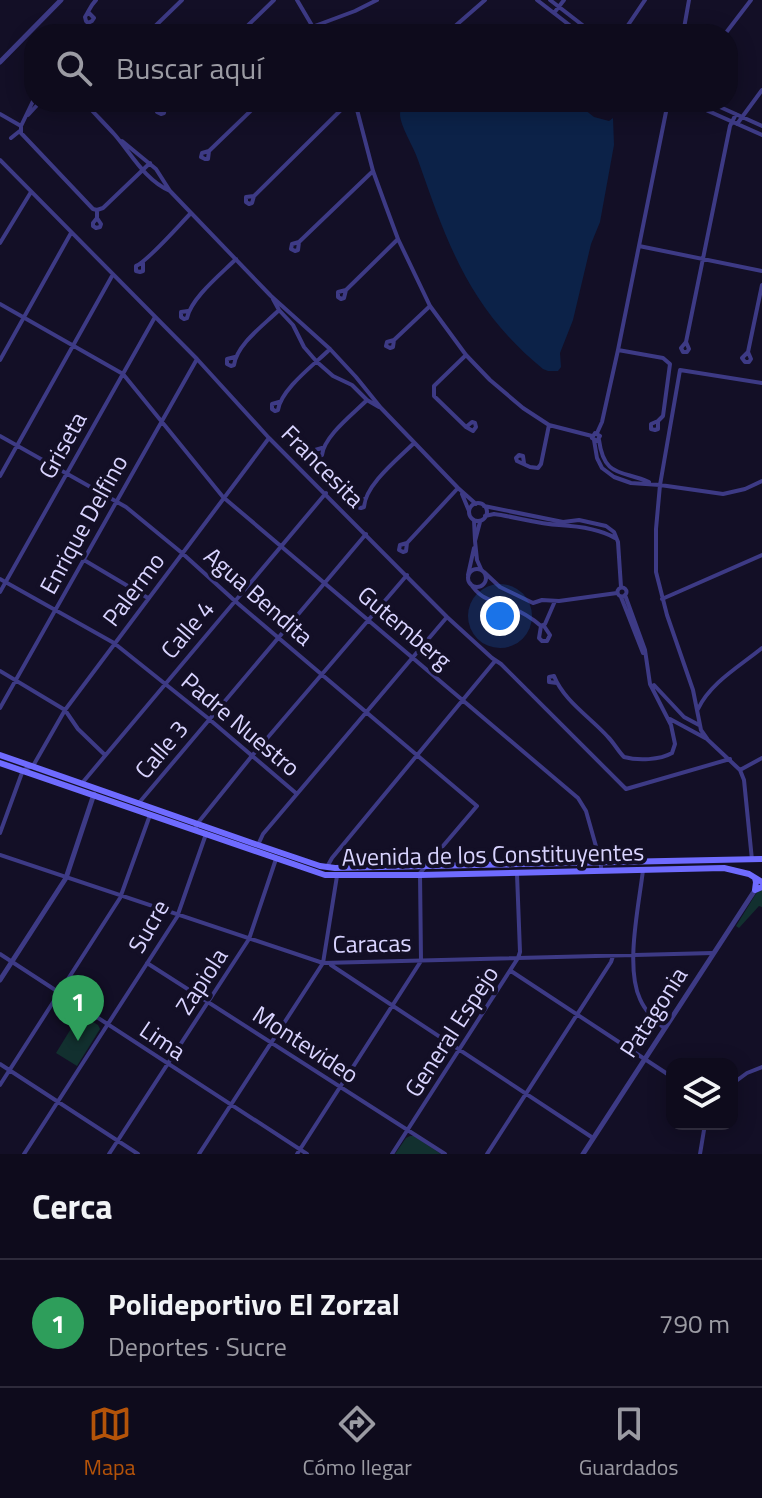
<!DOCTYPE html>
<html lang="es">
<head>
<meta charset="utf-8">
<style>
	:root { --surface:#0e0b1c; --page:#1c1929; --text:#f1f3f6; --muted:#9b9ba3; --line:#2e2b3b; --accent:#b45309 }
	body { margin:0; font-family:"Titillium Web",sans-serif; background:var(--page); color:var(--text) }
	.controls { position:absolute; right:24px; bottom:24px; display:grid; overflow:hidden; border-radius:16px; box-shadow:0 4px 20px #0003 }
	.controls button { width:72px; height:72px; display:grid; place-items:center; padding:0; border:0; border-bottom:2px solid var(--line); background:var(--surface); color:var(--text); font:40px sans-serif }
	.you { position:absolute; left:500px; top:616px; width:28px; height:28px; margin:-20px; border:6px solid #fff; border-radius:50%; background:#1a73e8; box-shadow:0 0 0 12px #1a73e833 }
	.badge { display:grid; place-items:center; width:52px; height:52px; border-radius:50%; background:var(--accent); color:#fff; font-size:26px; font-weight:700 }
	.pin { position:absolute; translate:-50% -66px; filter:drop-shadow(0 2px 4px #0008) }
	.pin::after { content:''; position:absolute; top:42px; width:28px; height:24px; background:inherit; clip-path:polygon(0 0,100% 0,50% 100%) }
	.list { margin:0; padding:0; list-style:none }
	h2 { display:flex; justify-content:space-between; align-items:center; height:104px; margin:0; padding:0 32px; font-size:34px }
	h2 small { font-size:26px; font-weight:400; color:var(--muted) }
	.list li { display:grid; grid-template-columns:52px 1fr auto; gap:24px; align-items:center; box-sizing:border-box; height:128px; padding:0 32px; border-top:2px solid var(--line) }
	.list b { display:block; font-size:30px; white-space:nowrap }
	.list p { margin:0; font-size:26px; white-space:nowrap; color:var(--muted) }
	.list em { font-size:26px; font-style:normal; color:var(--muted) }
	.icon { flex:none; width:44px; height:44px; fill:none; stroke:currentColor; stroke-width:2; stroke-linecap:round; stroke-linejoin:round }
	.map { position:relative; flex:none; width:762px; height:1154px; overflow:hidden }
	.search { position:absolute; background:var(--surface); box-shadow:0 4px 20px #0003; left:24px; right:24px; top:24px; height:88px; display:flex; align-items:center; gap:20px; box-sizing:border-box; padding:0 28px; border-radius:32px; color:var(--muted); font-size:30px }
	.sheet { height:232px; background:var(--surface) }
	nav { display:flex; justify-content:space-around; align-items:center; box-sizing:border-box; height:112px; border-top:2px solid var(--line); background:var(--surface); font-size:22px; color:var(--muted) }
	nav a { display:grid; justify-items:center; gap:4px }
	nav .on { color:var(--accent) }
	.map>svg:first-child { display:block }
	.green { fill:#12302f }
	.water { fill:#0c2248 }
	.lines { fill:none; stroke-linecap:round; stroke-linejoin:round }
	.minor { stroke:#3d3a85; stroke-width:4 }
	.tertiary { stroke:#3d3a85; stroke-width:5 }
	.secondary { stroke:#6f6bff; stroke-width:6 }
	.labels { text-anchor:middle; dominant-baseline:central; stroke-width:8; stroke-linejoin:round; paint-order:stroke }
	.street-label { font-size:24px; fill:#d9d4ff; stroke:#130f26 }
</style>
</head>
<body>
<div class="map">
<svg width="762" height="1154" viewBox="0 0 762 1154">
	<rect width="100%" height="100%" fill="#130f26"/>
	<path class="green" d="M762 890V907L759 906 739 928 736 926 757 892Z
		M80 1014 98 1025 100 1029 77 1066 56 1053Z
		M410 1136H414L441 1154H395L406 1138Z"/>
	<path class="water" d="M404 102H575L594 117 609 121 613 118 614 145 600 222 591 244 573 320 560 353 561 367 558 371H548L543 369C470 309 448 246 418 160 414 147 400 126 400 114 400 110 402 105 404 102Z"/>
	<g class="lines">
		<path class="minor" d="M297 0 317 34
			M537 0 581 34
			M550 0 594 34
			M89 13 94 18 92 21 88 23 86 21 85 17C89 11 90 6 96 0
			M554 13 564 0
			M312 27 355 11 377 0
			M147 34 182 0
			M239 34 274 0
			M446 34 485 0
			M622 34 645 0
			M683 34 689 0
			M725 34 751 0
			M34 99 21 126V133L93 209 97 210V218L101 224 100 227 96 228 93 226V223L97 218
			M84 102C94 113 105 124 115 135 132 155 145 180 170 191L271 296 330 349 356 377 381 408 458 488 476 504
			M355 102 373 171 385 204 398 239 430 306 466 355 490 380 523 408 549 425 592 436
			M688 102 762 135
			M709 102 762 126
			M165 106 164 113 161 114 157 112 158 107 165 106 169 102
			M0 114 21 126
			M28 115 40 102
			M737 124 762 90
			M11 138 21 130
			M122 141 156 169 170 191
			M209 151 208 159H205L201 157 202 153 209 151 260 102
			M0 160 197 359 269 438 447 617 492 658 501 664 626 789 730 759
			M254 196 252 203 249 204 246 202V197L254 196 349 102
			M97 210 103 208 150 163
			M299 242 298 250 295 251 291 249 292 244 299 242 372 172
			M0 243 31 192
			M639 246 762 271
			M143 263V271L140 272 136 271V266C147 262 180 224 191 213
			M346 290 344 298 341 299 338 297V292L346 290 398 239
			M273 299 279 310 293 325 304 347 317 362 333 376 352 385 367 400 379 407
			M0 304 123 374 223 497 578 798 586 811 601 864V871
			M188 311 181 312V317L184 319 187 318C191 298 221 274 236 259
			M394 340 393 347 390 348 386 346 387 342 394 340 430 306
			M686 342 689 349 687 352H683L681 348 686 342 730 126 736 114
			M618 350 663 358 670 364 663 416 658 421V429L655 430 651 429V424L658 421
			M748 352 751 359 749 362H745L742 358 748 352 762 285
			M466 355 434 386V396L466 427 473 431 476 427 475 423 472 422 466 427
			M235 357 227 359V364L231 366 234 365C237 344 264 325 279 310
			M0 360 71 233
			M279 402 272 404V409L275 411 278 410C281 389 315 364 330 349
			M595 433 600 436 597 441 592 438Z
			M597 433 602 422 618 350 668 102
			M0 436 126 507 182 553 235 601 477 806 420 873 421 961 297 1154
			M594 440 597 458 602 468 614 477 631 483 660 485 723 494 745 489 762 481
			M599 440C604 478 622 470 649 482
			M322 448 315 450V454L319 456 322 455C324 436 353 414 367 400
			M524 463 523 456 519 455 516 458 517 461 530 467 538 468 541 464 549 425
			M0 476 112 276
			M462 494 469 511
			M364 499 357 502V507L361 508 364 507C365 485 398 459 414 443
			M469 512a9 9 0 1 1 18 0a9 9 0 1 1-18 0Z
			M484 506 563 522 579 520 606 526 614 532 618 542 621 587
			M485 516 494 514C516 517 538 524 559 525 577 526 600 529 615 538
			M474 520 475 541 480 522
			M475 541 477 560 481 569
			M407 543 406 551 403 552 399 550 400 545 407 543 458 488
			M84 560 148 598
			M468 578a9 9 0 1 1 18 0a9 9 0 1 1-18 0Z
			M484 572 500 587 533 603 542 600 559 601 617 593
			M468 575 474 548
			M0 579 114 643 209 719 297 794
			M470 583C481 600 490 599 507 606 520 611 531 617 541 626L545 624 555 601
			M617.5 592a4.5 4.5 0 1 1 9 0a4.5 4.5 0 1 1-9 0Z
			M0 592 155 317
			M621 597 643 653
			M662 599 762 555
			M541 626 539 638 542 641H547L550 635 544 626
			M0 671 65 710 78 729 105 755
			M557 683 549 682V677L554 676C564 701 590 717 608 737 614 743 618 751 624 757 638 761 660 760 672 753L675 744 671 725 650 684 645 650 625 595
			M654 685 684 717 699 725
			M0 708 197 359
			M698 709C710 683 740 666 762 648
			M670 719 707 739
			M740 770 762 758
			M83 782 326 493
			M138 804 366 534
			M195 831 197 824 251 757 407 575
			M0 833 23 770 33 766 65 710 269 438
			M258 845 263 834 447 617
			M0 855 323 963 713 953
			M752 860 744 780 740 770 708 740 701 730 693 690 667 615 656 572V529L660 485 680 370 762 383
			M327 867 332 858 495 661
			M643 870C639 905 625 967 640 999 645 1011 655 1020 664 1028
			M0 954 307 1154
			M147 963 445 1154
			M331 965 593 1138
			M511 971 672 1077
			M0 1064 138 1154
			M732 1084 747 1073 762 1067
			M0 1085 120 898 150 815
			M24 1154 177 917 206 834
			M109 1154 249 939 276 859
			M199 1154 323 963 337 876
			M392 1154 518 958 520 952 517 874
			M487 1154 611 962 613 956
			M700 1154 705 1124"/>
		<path class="tertiary" d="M0 62 61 0
			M0 980 66 878 94 794
			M583 1154 755 890"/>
		<path class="secondary" d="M0 755 258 845 320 866 335 868 762 859
			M0 763 325 875H420L724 868 749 874 762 882
			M755 878 756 882 755 890 762 887"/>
	</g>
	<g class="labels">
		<g class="street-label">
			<text transform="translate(62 445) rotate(-61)">Griseta</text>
			<text transform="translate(323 466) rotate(45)">Francesita</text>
			<text transform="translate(83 524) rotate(-61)">Enrique Delfino</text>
			<text transform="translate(133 589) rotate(-53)">Palermo</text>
			<text transform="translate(259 596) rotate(41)">Agua Bendita</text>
			<text transform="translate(405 627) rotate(40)">Gutemberg</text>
			<text transform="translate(187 629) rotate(-50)">Calle 4</text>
			<text transform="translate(241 724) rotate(40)">Padre Nuestro</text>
			<text transform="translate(161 749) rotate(-50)">Calle 3</text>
			<text transform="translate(493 854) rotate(-1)">Avenida de los Constituyentes</text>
			<text transform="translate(148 926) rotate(-60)">Sucre</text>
			<text transform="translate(372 943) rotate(-1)">Caracas</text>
			<text transform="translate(201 981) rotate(-57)">Zapiola</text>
			<text transform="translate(653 1012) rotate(-57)">Patagonia</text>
			<text transform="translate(451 1031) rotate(-57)">General Espejo</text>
			<text transform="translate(163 1040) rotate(34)">Lima</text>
			<text transform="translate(306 1044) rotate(33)">Montevideo</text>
		</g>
	</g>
</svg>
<div class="controls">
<button><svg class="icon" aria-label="layers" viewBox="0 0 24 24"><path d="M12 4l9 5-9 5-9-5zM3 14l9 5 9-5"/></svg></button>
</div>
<div class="you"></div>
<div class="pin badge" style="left:78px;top:1041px;background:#2e9e5b">1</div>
<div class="search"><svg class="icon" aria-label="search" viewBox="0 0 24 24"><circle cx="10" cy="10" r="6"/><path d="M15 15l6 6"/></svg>Buscar aquí</div>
</div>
<section class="sheet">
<h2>Cerca<small></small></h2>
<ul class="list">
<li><span class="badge" style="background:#2e9e5b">1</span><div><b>Polideportivo El Zorzal</b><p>Deportes · Sucre</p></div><em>790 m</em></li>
</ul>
</section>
<nav>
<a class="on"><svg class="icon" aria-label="map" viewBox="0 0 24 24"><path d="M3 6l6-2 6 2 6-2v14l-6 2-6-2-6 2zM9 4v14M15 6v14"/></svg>Mapa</a>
<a><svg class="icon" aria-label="directions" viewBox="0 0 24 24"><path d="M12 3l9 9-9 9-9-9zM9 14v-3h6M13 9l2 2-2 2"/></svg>Cómo llegar</a>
<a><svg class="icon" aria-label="saved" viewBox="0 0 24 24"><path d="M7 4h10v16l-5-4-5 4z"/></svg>Guardados</a>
</nav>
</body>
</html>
